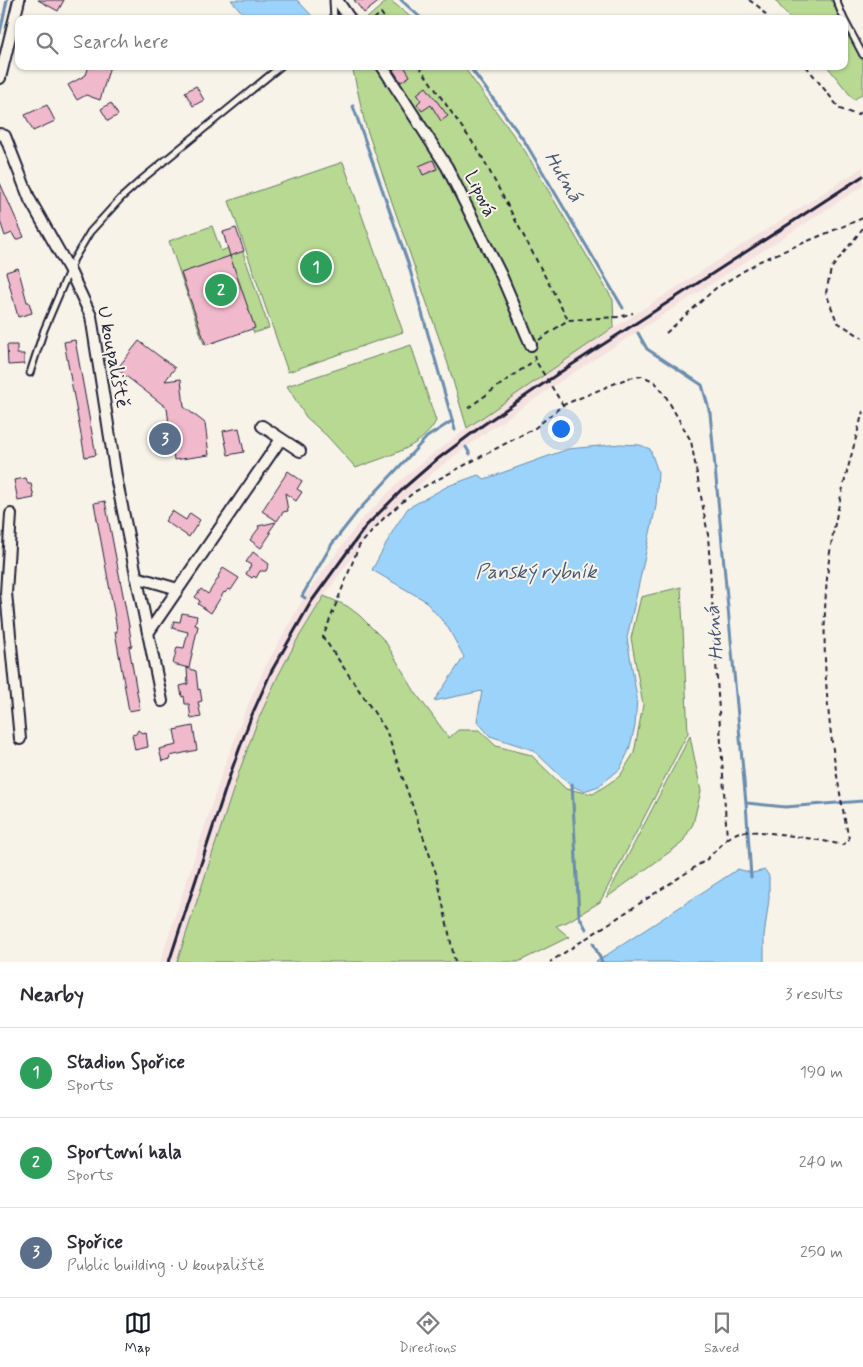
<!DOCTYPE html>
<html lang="en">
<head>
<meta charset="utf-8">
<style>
	:root { --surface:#fff; --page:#f7f7f7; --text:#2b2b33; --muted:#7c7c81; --line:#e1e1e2; --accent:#111827 }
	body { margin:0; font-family:Mynerve,sans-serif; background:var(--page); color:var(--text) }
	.you { position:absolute; left:560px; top:428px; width:18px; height:18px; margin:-12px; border:4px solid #fff; border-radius:50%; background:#1a73e8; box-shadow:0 0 0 8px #1a73e833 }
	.badge { display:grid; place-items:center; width:32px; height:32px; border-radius:50%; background:var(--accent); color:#fff; font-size:16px; font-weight:700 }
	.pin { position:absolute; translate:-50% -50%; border:2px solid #fff; box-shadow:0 1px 5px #0006 }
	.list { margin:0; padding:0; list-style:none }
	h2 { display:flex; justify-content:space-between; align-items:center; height:65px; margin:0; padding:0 20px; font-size:21px }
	h2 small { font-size:16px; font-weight:400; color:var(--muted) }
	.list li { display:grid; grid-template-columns:32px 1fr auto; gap:15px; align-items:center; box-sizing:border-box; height:90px; padding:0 20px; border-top:1px solid var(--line) }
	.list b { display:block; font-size:19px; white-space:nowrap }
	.list p { margin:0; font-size:16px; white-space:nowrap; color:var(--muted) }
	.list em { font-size:16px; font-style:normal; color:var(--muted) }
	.icon { flex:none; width:28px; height:28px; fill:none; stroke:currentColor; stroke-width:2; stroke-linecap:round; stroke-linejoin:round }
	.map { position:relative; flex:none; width:863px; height:962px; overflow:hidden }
	.search { position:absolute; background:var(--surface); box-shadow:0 1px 4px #0004; left:15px; right:15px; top:15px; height:55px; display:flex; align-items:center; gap:12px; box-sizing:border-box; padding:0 18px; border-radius:10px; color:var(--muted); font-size:19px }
	.sheet { height:335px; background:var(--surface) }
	nav { display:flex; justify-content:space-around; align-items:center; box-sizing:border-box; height:70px; border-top:1px solid var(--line); background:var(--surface); font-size:14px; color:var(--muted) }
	nav a { display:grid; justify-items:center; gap:2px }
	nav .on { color:var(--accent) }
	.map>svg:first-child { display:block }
	.built { fill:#f5e2e0 }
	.green { fill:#b7d992; stroke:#6c7e66 }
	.water { fill:#9cd3fb; stroke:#6b8cae }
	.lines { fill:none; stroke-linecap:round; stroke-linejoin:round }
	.stream { stroke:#6b8cae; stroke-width:3 }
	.building { fill:#f1b9cc; stroke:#22223b }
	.lane-casing { stroke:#22223b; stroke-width:9 }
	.street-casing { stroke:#22223b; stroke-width:14 }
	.path { stroke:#22223b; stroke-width:2; stroke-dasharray:5 4; stroke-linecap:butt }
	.lane { stroke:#f7f3e8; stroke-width:5 }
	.street { stroke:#f7f3e8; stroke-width:10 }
	.rail { stroke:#22223b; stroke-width:3 }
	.labels { text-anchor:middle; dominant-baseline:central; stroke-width:4; stroke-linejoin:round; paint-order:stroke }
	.street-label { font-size:19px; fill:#22223b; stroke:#f7f3e8 }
	.water-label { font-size:20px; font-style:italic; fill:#475775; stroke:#f7f3e8 }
</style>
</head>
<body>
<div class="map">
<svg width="863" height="962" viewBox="0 0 863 962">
	<rect width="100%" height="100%" fill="#f7f3e8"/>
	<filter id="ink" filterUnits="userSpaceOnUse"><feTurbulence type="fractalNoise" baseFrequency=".02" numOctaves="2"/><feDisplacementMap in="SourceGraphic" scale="10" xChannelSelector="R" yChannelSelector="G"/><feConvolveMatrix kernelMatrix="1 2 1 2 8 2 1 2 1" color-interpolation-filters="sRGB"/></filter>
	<g filter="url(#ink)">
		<path class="built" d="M863 167V186L564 379 488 431 440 467 410 493 371 531 317 606 278 676 258 720 239 772 177 962H160L224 767 244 714 264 669 304 597 360 521 400 481 431 455 479 419 555 366Z"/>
		<path class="green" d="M388 0H390L413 19H366Z
			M775 0H834L842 19H790Z
			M844 24 863 57V93L854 100 827 66H844Z
			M352 66H463L525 151 613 300 614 327 467 428 448 364 365 124Z
			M343 162 403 332 288 372 229 201Z
			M212 226 221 251 228 248 223 233 235 229 269 328 254 333 252 328 204 344 169 241Z
			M411 345 436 421C422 449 383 457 356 468L327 436 306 417 287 386Z
			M681 587 688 733 600 902 567 922 556 926 569 937 518 962H177L239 772 258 720 278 676 297 640 324 596 347 606 359 615 385 641 415 692 449 738 458 730H479L496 746 531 755 566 789 593 794 620 776 634 753 643 705 631 638 641 597Z
			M690 736 701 791 693 824 682 843 606 898Z"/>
		<path class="water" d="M231 0H297L315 19H248Z
			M620 444 640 445 650 449 658 472 656 506 627 638 637 698 635 726 629 750 620 769 599 786 584 791 571 786 533 750 490 736 477 721 482 691 434 701 464 657 447 626 424 600 372 570 394 529 408 508 448 486 478 475 485 479 568 449Z
			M738 869 752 873 765 870 769 876V899L764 936V962H596Z"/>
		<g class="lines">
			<path class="stream" d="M401 0 422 19
				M0 33 7 0
				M469 66 525 142 623 308
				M353 106 408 263 455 430
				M638 333 647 349 702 385 710 413 746 803 751 877
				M466 447 470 454
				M305 598 302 596 332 544 358 511 427 437 452 421
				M572 784 579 916 586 929
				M747 803 785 807 863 801
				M593 943 602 962"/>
		</g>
		<path class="building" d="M38 0H64L58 11Z
			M354 0H381L364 13Z
			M89 66H110L100 100 86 95 77 100 68 85 86 75Z
			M398 66H404L410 76 401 82 393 70Z
			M196 86 204 100 193 106 185 92Z
			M426 87 448 116 441 121 431 105 422 111 417 104 421 100 417 94Z
			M111 103 118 115 108 121 101 109Z
			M47 105 55 121 33 131 25 115Z
			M433 160 437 169 423 175 419 166Z
			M0 183 24 237 16 240 12 233 5 236 0 221Z
			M236 228 244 251 230 256 223 232Z
			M230 256 255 328 206 345 181 273Z
			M18 268 27 302H29L32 313 18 317 6 272Z
			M75 340 96 455 85 457 64 342Z
			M139 341 175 368 165 381 181 379 184 407 205 423 209 455 174 460 173 451 162 452 159 433 170 432 167 408 117 369Z
			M7 345H17V354H24V364L8 365Z
			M239 428 244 452 228 455 223 431Z
			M288 471 302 481 297 489 302 492 296 501 285 493 288 511 283 512 277 521 262 511Z
			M26 478 28 484H31L34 498 18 501 14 480Z
			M105 501 129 626 132 646 129 647 140 709 129 711 115 632H117L116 623 94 503Z
			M172 511 186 520 190 513 200 520 189 537 165 521Z
			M276 522 269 532 271 533 261 548 250 540 259 528 258 526Z
			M253 552 269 564 266 571H260L256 578 254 576 252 578 246 574 251 565 246 562Z
			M223 568 239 578 231 590 228 589 225 593 224 592 211 613 198 604 200 601 195 597 201 589 208 594 219 577 218 576Z
			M182 613 197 616 195 625 198 626 189 668 173 664 177 647 184 648 188 632 172 628 174 621 180 622Z
			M187 668 196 671 198 690 200 689 202 701 198 702 201 717 191 719 189 704H185L184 696 182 697 180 686 188 684Z
			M193 726 197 750 170 756 171 759 162 761 159 749 177 745 174 730Z
			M138 730 142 733 146 732 148 747 135 750 132 735 136 734Z"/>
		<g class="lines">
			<g class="lane-casing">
				<path id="lane" d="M333 0 334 19
					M836 0 844 19
					M844 19 863 55
					M30 373 44 330 74 259 90 232 121 198 141 180 281 66"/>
			</g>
			<g class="street-casing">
				<path id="street" d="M337 0 350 19
					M382 66 447 167 501 275 531 345
					M0 78 19 0
					M0 134 5 136 30 200 69 269 91 316 117 482 162 701
					M262 426 300 451
					M11 514 6 593 20 739
					M136 577 178 589
					M148 633 281 439"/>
			</g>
			<path class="path" d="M749 0 759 7 769 19
				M374 19 381 13 385 19
				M419 66 480 153 568 320
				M806 66 840 109 857 115 863 110
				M863 228 831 269 826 293 837 322 863 338
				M666 333 716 288 760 261 863 218
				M539 340 568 320 619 317 633 313
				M534 355 535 360 563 405
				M468 408 535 360
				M727 839C730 837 734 834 737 833 751 827 825 841 843 845L849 839C829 746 817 647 830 552 837 504 851 458 863 411
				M455 962 437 876 386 730 323 637 359 546 384 518 414 492 535 428 563 405 628 378 643 376 655 382 665 395 691 441 708 535 727 839 706 860 550 962"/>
			<use href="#lane" class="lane"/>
			<use href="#street" class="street"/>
			<path class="rail" d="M169 962 232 769 251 717 271 672 311 602 366 526 405 487 435 461 483 425 559 373 863 176"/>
		</g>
	</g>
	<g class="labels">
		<g class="street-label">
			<text transform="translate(480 194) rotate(64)">Lipová</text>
			<text transform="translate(113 357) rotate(79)">U koupaliště</text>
		</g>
		<g class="water-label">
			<text transform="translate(563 177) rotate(59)">Hutná</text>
			<text x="536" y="572">Panský rybník</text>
			<text transform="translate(715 633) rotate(-95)">Hutná</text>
		</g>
	</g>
</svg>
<div class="you"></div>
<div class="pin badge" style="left:316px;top:267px;background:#2e9e5b">1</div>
<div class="pin badge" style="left:221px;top:290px;background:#2e9e5b">2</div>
<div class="pin badge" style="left:165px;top:439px;background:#5c6f8a">3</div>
<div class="search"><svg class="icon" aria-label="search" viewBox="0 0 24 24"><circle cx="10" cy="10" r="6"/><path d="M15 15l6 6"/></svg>Search here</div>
</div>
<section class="sheet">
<h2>Nearby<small>3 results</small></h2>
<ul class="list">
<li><span class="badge" style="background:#2e9e5b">1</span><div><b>Stadion Spořice</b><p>Sports</p></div><em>190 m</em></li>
<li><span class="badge" style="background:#2e9e5b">2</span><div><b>Sportovní hala</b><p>Sports</p></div><em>240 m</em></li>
<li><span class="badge" style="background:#5c6f8a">3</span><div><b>Spořice</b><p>Public building · U koupaliště</p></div><em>250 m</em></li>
</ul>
</section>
<nav>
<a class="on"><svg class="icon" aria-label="map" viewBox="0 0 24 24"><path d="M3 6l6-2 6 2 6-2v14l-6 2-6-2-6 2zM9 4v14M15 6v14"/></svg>Map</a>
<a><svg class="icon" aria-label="directions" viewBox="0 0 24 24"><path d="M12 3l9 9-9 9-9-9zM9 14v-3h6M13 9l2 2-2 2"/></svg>Directions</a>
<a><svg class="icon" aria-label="saved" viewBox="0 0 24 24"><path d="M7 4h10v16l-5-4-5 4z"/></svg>Saved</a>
</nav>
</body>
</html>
